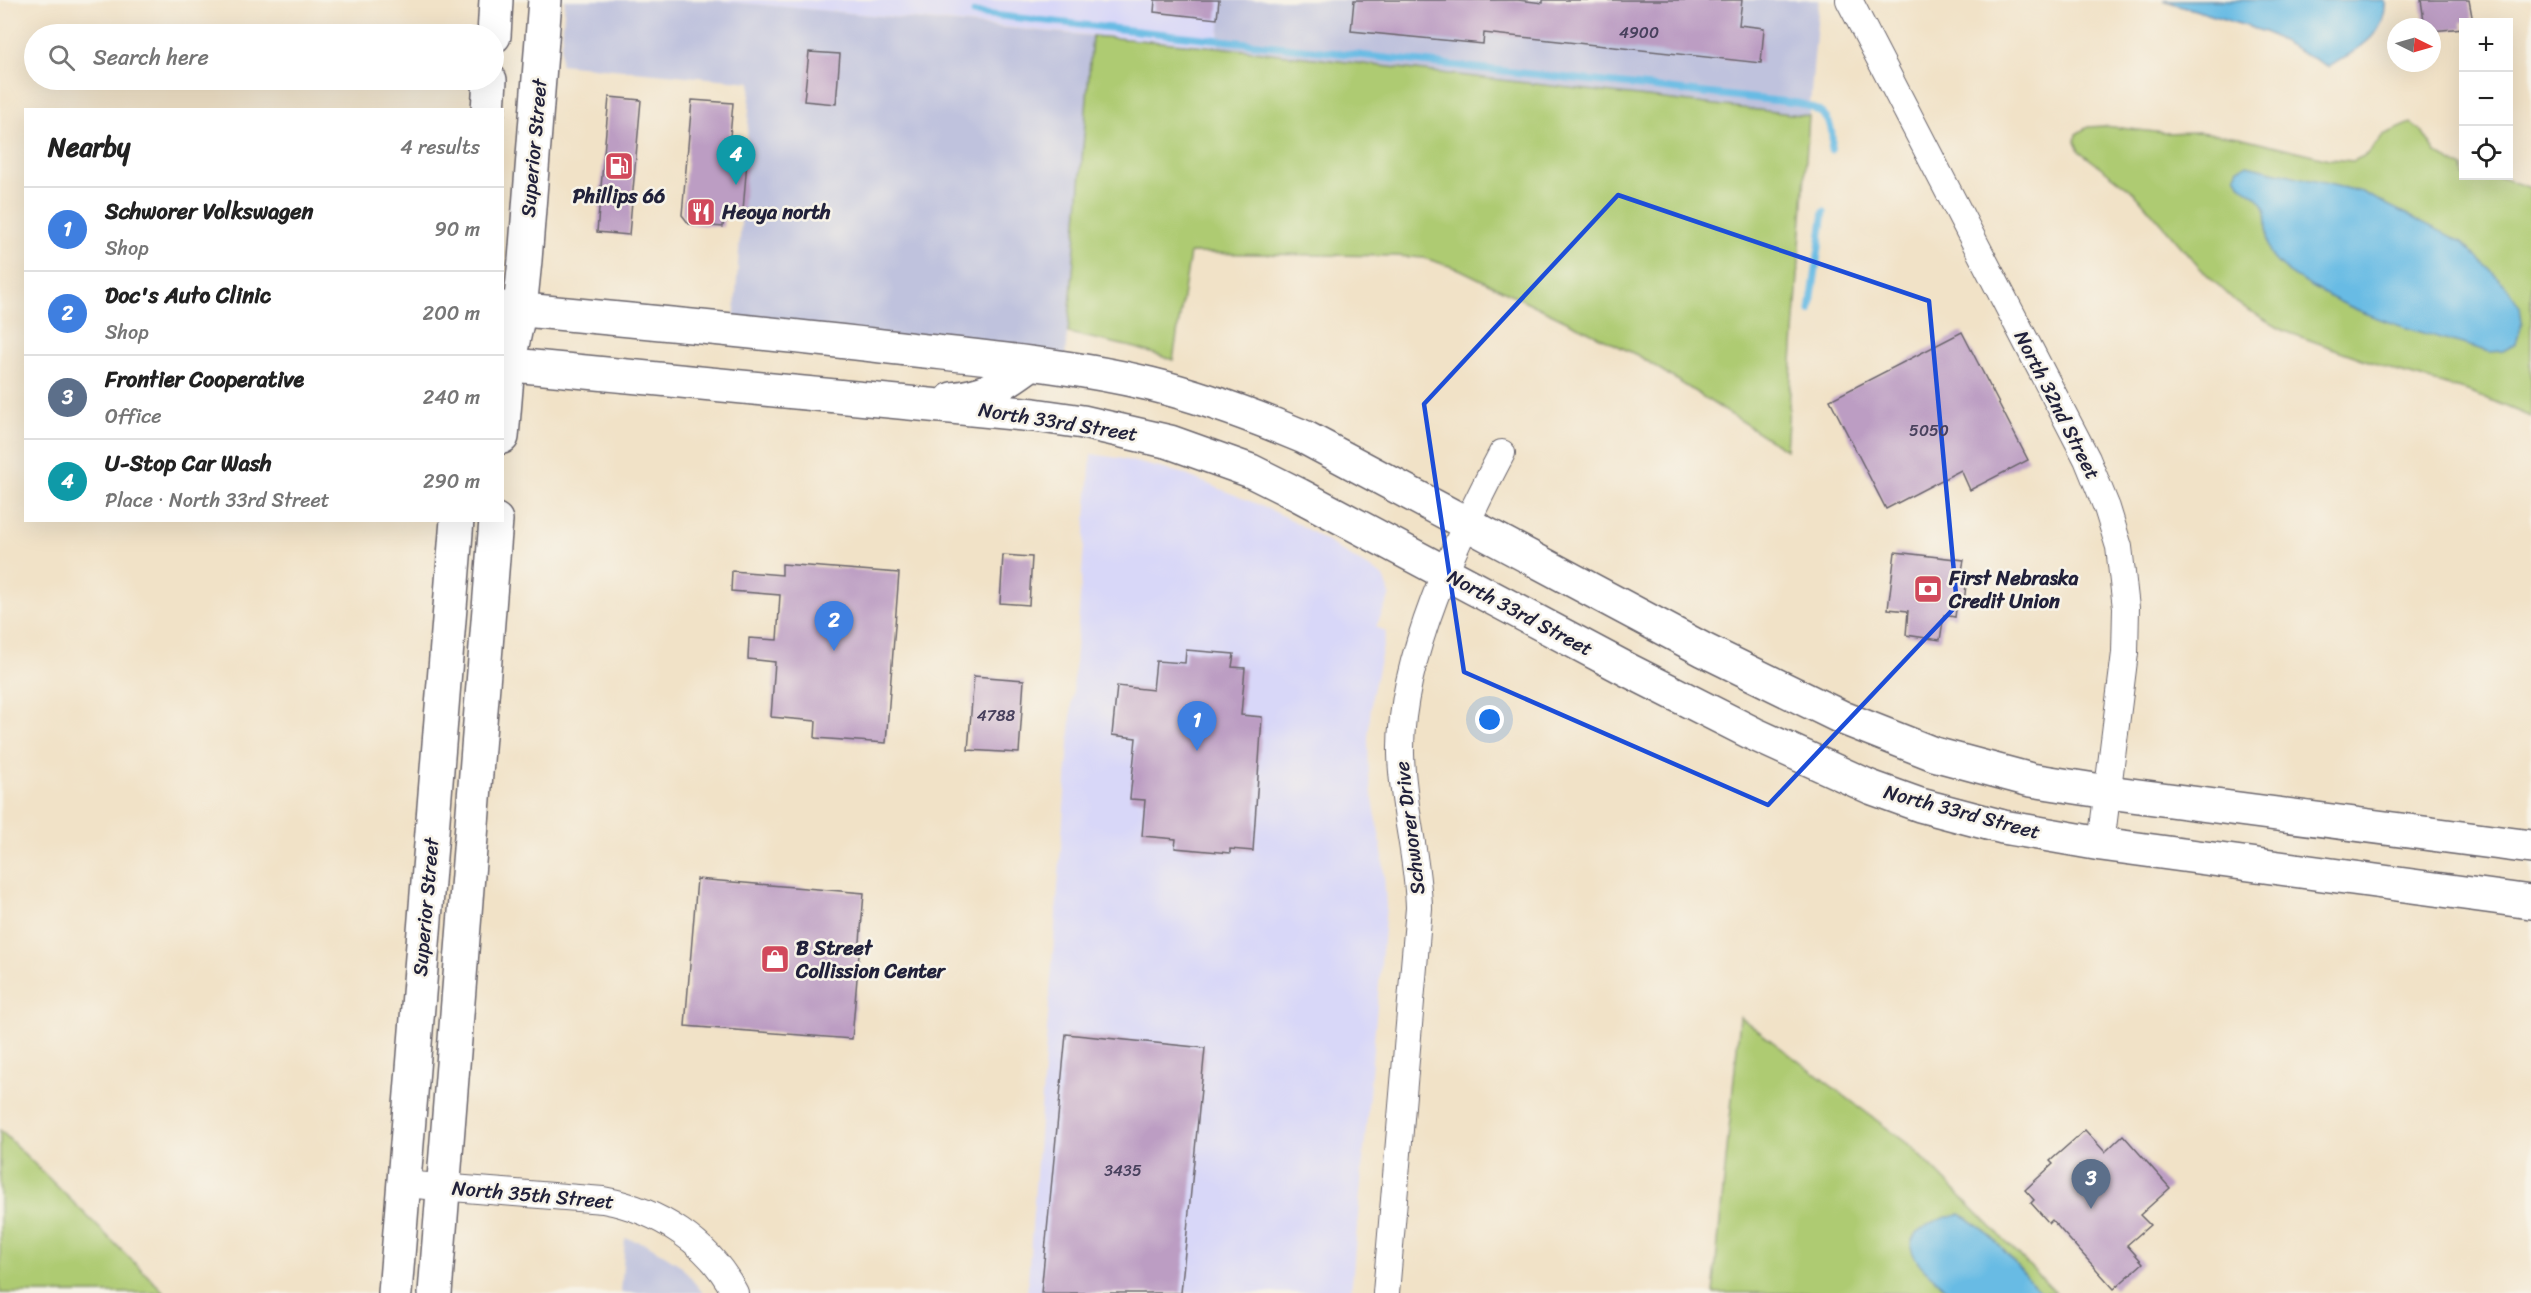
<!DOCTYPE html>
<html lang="en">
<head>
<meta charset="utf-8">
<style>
	:root { --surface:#fff; --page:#f6f6f6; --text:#222; --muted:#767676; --line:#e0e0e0; --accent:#d1495b }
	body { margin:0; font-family:Sriracha,sans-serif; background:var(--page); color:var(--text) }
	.controls { position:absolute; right:18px; top:18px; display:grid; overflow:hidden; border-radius:0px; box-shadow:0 6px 24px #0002 }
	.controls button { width:54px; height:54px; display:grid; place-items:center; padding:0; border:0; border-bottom:2px solid var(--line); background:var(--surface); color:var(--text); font:30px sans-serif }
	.compass { position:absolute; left:2387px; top:18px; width:54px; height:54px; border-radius:50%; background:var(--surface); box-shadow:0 6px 24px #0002; rotate:95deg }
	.you { position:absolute; left:1490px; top:720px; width:21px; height:21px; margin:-15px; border:4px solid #fff; border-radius:50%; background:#1a73e8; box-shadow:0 0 0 9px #1a73e833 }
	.badge { display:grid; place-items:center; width:39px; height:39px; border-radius:50%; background:var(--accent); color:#fff; font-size:20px; font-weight:700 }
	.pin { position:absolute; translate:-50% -50px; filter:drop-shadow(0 2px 3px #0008) }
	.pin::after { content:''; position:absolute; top:32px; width:21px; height:18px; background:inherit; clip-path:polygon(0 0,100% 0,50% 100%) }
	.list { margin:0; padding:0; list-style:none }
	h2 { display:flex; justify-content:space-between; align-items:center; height:78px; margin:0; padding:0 24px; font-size:26px }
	h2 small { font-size:20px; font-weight:400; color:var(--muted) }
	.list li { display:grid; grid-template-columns:39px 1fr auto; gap:18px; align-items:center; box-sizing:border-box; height:84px; padding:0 24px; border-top:2px solid var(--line) }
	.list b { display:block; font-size:22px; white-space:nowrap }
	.list p { margin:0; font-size:20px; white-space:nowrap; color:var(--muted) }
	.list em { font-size:20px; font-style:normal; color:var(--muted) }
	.icon { flex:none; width:33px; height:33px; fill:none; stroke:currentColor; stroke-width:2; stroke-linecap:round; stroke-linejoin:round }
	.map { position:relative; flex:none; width:2531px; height:1293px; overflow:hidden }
	.search { position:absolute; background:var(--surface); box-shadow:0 6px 24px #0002; left:24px; top:24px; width:480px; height:66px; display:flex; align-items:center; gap:15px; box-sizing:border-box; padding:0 21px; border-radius:33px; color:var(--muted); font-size:22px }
	.panel { position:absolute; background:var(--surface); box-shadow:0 6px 24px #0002; left:24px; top:108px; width:480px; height:414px; border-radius:0px }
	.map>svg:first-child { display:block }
	.built { fill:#d8d7f8 }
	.industrial { fill:#bfc2dd }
	.green { fill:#aecb72; stroke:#687656; stroke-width:1.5 }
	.water { fill:#68bbe4; stroke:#456e90; stroke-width:1.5 }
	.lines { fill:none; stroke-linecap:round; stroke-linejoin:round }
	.stream { stroke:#68bbe4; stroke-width:7 }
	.building { fill:#bc9dc3 }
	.minor-casing { stroke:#6a656c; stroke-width:28 }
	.secondary-casing { stroke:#6a656c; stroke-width:36 }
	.primary-casing { stroke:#6a656c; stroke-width:36 }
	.minor { stroke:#fff; stroke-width:26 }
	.secondary { stroke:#fff; stroke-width:33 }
	.primary { stroke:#fff; stroke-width:33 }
	.marked { fill:none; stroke:#1d4ed8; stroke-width:4.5; stroke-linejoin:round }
	.labels { text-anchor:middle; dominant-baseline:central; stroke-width:5; stroke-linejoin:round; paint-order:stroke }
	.number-label { font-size:16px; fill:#48415d }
	.street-label { font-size:20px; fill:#22223b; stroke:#f7f3e8 }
	.poi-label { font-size:20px; font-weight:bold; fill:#22223b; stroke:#f7f3e8; text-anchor:start }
</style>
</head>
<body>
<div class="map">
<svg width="2531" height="1293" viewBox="0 0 2531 1293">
	<rect width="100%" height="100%" fill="#f7f3e8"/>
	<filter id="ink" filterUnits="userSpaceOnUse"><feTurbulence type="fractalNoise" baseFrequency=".0167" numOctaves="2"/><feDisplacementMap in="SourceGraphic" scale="12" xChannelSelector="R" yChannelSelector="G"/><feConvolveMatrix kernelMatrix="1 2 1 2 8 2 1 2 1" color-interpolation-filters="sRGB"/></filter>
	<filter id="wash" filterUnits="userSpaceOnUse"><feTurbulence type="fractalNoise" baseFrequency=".008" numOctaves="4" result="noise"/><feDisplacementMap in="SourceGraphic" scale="24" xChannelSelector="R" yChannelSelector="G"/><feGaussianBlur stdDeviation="1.35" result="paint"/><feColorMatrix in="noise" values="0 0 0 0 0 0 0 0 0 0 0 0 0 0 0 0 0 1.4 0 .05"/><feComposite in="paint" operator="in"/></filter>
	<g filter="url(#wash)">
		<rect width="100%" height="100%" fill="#f1e2c7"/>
		<path class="built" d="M710 0H1223L1218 47Z
			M1091 454 1118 458 1181 473 1262 506 1292 520 1384 577 1390 595 1376 627 1386 632 1372 696 1368 738 1369 777 1383 857 1386 907 1351 1293H1027Z"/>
		<path class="industrial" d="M565 0H710L1092 36 1065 358 734 322 751 82 560 64Z
			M1223 0H1819L1809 116 1218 47Z
			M625 1238 647 1244 680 1265 703 1293H621Z"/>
		<path class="green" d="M1092 36 1218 47 1809 116 1786 450 1639 356 1459 269 1424 258 1396 256 1190 253 1173 360 1136 348 1068 333Z
			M2411 123 2422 131 2436 153 2463 168 2464 176H2495L2531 188V417L2471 392 2396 371 2282 330 2237 303 2199 267 2135 193 2079 151 2075 142 2076 134 2088 127 2104 126 2164 133 2199 132 2239 137 2329 159 2353 161 2368 154 2383 135Z
			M1740 1017 1912 1147 2056 1293H1713Z
			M0 1130 165 1293H0Z"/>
		<path class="water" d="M2163 0H2385C2388 36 2355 50 2329 67L2265 32Z
			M2247 165 2362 192 2462 242 2506 286 2520 307 2522 323 2516 344 2503 351 2490 352C2427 333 2371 322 2314 288 2300 280 2283 271 2273 258 2263 244 2270 223 2265 208 2260 193 2240 191 2235 175L2238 168Z
			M1960 1214C1993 1231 2016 1267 2041 1293H1951C1939 1281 1919 1268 1913 1253 1902 1230 1945 1216 1960 1214Z"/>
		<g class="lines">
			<path class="stream" d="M974 13 1797 103C1825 109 1836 122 1831 150
				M1810 311 1824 212"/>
		</g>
		<g id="blocks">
			<path class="building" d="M1155 0H1219L1217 19 1154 12Z
				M1354 0H1518L1543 3V0H1742L1739 25 1764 28 1761 63 1484 33 1483 44 1351 31Z
				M2421 0H2469L2473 22H2461L2463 28 2432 31V27H2425Z
				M809 52 840 54 836 104 804 101Z
				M609 97 641 100 629 235 597 232Z
				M692 100 733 103 728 159 747 161 743 211 724 210 723 227 689 224 682 215Z
				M1962 332 2028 460 1970 490 1961 470 1886 509 1830 400Z
				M1895 552 1964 560 1961 576 1967 577 1964 602H1957L1955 617 1944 615 1940 640 1906 635 1908 611 1888 609Z
				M1003 555 1032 557 1029 605 1000 603Z
				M782 564 899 573 886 743 815 738 816 721 771 717 775 662 748 659 749 638 777 640 780 595 731 591 732 571 782 575Z
				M1186 650 1234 654 1232 667 1245 668 1241 715 1262 717 1253 851 1230 849V853L1175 848 1176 839 1142 836 1145 800 1130 799 1136 738 1112 735 1117 686 1153 690 1156 661 1185 663Z
				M974 676 1024 680 1019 753 968 750Z
				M697 879 864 893 852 1039 685 1026Z
				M1066 1034 1205 1048 1181 1293H1041Z
				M2085 1130 2105 1152 2123 1135 2170 1188 2140 1215 2150 1225 2127 1245 2143 1263 2114 1289 2052 1220 2049 1223 2031 1203 2034 1200 2025 1190 2053 1164 2050 1161Z"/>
		</g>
	</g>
	<g filter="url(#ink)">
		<use href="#blocks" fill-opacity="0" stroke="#6a656c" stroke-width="1.5"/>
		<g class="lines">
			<g class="minor-casing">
				<path id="minor" d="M1849 0 2087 459 2107 508 2119 547 2126 608 2125 653 2101 844
					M403 1184 603 1200C658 1210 710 1243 735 1293
					M1386 1293 1419 908C1418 856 1402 806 1401 754 1399 659 1458 536 1502 453"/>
			</g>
			<g class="secondary-casing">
				<path id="secondary" d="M502 308C632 320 761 332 890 347 976 357 1065 364 1150 384 1203 397 1254 416 1304 437L1704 650 1843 718 1934 754 2031 780 2108 792 2531 847
					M502 364 1034 415 1083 422 1170 442 1251 471 1299 495 1628 670 1754 734 1870 787 1920 805 2003 827 2101 844 2531 902
					M952 399C988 395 1000 386 1029 365"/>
			</g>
			<g class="primary-casing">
				<path id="primary" d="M494 36 496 0
					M488 110 490 80
					M502 437 508 364 520 309 525 260 545 0
					M395 1293 457 520
					M435 1293 496 520"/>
			</g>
			<use href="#minor" class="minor"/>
			<use href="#secondary" class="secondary"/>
			<use href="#primary" class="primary"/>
		</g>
	</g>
	<path class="marked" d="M1618 195 1929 301 1957 605 1768 805 1464 672 1424 404Z"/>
	<defs>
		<g id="fuel-square" transform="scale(1.5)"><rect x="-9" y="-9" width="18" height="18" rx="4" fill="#d1495b" stroke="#f7f3e8"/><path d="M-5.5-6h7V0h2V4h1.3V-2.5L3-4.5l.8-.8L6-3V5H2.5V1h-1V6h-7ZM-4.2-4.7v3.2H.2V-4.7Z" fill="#fff"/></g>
		<g id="restaurant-square" transform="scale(1.5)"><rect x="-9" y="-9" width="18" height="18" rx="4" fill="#d1495b" stroke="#f7f3e8"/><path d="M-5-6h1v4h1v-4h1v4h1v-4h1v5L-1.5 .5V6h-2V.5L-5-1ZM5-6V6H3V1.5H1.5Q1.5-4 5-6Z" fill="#fff"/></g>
		<g id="bank-square" transform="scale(1.5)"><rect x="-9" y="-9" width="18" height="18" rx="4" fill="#d1495b" stroke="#f7f3e8"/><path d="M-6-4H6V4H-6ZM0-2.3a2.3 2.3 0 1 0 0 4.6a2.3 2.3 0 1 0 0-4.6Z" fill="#fff"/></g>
		<g id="shop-square" transform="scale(1.5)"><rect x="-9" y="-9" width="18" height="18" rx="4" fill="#d1495b" stroke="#f7f3e8"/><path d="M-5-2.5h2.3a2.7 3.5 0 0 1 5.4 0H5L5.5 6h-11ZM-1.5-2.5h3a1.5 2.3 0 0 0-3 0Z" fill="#fff"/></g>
	</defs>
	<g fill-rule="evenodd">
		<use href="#fuel-square" x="619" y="166"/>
		<use href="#restaurant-square" x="701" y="212"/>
		<use href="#bank-square" x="1928" y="589"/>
		<use href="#shop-square" x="775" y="959"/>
	</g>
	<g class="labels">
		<g class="number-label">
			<text x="1639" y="32">4900</text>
			<text x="1929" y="430">5050</text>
			<text x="996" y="715">4788</text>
			<text x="1123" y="1170">3435</text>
		</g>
		<g class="street-label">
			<text transform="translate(534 148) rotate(-85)">Superior Street</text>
			<text transform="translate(2057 405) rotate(63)">North 32nd Street</text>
			<text transform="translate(1058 422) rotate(9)">North 33rd Street</text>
			<text transform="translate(1520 613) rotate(28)">North 33rd Street</text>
			<text transform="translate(1962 812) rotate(15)">North 33rd Street</text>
			<text transform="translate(1410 828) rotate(-97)">Schworer Drive</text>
			<text transform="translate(426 907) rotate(-85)">Superior Street</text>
			<text transform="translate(533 1195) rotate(5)">North 35th Street</text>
		</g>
		<g class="poi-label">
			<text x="619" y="196" text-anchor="middle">Phillips 66</text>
			<text x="722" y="212">Heoya north</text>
			<text x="1949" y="578">First Nebraska<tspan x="1949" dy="23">Credit Union</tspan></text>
			<text x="796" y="948">B Street<tspan x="796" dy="23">Collission Center</tspan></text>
		</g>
	</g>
</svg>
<div class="controls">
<button>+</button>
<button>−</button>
<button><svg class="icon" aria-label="locate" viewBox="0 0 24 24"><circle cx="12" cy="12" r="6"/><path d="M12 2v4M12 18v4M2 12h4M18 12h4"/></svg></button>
</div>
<svg class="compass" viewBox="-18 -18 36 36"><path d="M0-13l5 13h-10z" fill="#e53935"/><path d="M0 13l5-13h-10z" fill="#767676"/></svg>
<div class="you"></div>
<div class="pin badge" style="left:1197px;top:751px;background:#3f7fe0">1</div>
<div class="pin badge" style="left:834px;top:651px;background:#3f7fe0">2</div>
<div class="pin badge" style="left:2091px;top:1209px;background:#5c6f8a">3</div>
<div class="pin badge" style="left:736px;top:185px;background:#0f9aa8">4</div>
<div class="search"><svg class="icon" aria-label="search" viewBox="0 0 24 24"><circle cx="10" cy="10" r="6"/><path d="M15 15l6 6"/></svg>Search here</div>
<section class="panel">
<h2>Nearby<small>4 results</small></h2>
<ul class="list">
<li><span class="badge" style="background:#3f7fe0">1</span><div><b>Schworer Volkswagen</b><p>Shop</p></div><em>90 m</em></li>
<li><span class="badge" style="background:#3f7fe0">2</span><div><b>Doc's Auto Clinic</b><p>Shop</p></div><em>200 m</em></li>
<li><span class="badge" style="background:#5c6f8a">3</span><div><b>Frontier Cooperative</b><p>Office</p></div><em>240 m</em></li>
<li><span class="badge" style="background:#0f9aa8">4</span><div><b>U-Stop Car Wash</b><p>Place · North 33rd Street</p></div><em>290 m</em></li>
</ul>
</section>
</div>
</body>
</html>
